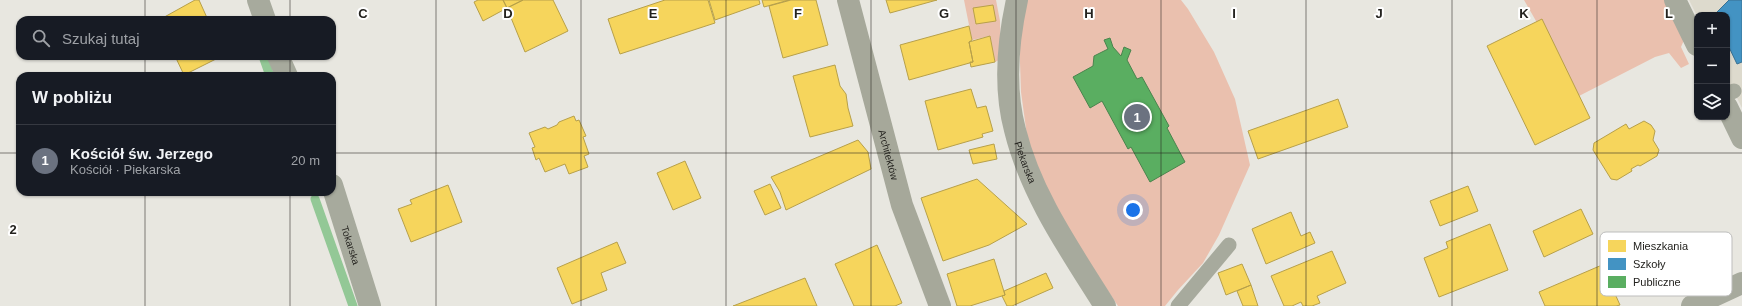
<!DOCTYPE html>
<html lang="pl">
<head>
<meta charset="utf-8">
<style>
	:root { --surface:#171b24; --page:#242831; --text:#f1f3f6; --muted:#9ea1a6; --line:#363941; --accent:#2563eb }
	body { margin:0; font-family:Arial,sans-serif; background:var(--page); color:var(--text) }
	.controls { position:absolute; right:12px; top:12px; display:grid; overflow:hidden; border-radius:8px; box-shadow:0 1px 3px #0004 }
	.controls button { width:36px; height:36px; display:grid; place-items:center; padding:0; border:0; border-bottom:1px solid var(--line); background:var(--surface); color:var(--text); font:20px sans-serif }
	.you { position:absolute; left:1133px; top:210px; width:14px; height:14px; margin:-10px; border:3px solid #fff; border-radius:50%; background:#1a73e8; box-shadow:0 0 0 6px #1a73e833 }
	.badge { display:grid; place-items:center; width:26px; height:26px; border-radius:50%; background:var(--accent); color:#fff; font-size:13px; font-weight:700 }
	.pin { position:absolute; translate:-50% -50%; border:2px solid #fff; box-shadow:0 1px 4px #0006 }
	.list { margin:0; padding:0; list-style:none }
	h2 { display:flex; justify-content:space-between; align-items:center; height:52px; margin:0; padding:0 16px; font-size:17px }
	h2 small { font-size:13px; font-weight:400; color:var(--muted) }
	.list li { display:grid; grid-template-columns:26px 1fr auto; gap:12px; align-items:center; box-sizing:border-box; height:72px; padding:0 16px; border-top:1px solid var(--line) }
	.list b { display:block; font-size:15px; white-space:nowrap }
	.list p { margin:0; font-size:13px; white-space:nowrap; color:var(--muted) }
	.list em { font-size:13px; font-style:normal; color:var(--muted) }
	.icon { flex:none; width:22px; height:22px; fill:none; stroke:currentColor; stroke-width:2; stroke-linecap:round; stroke-linejoin:round }
	.map { position:relative; flex:none; width:1742px; height:306px; overflow:hidden }
	.search { position:absolute; background:var(--surface); box-shadow:0 1px 3px #0004; left:16px; top:16px; width:320px; height:44px; display:flex; align-items:center; gap:10px; box-sizing:border-box; padding:0 14px; border-radius:12px; color:var(--muted); font-size:15px }
	.panel { position:absolute; background:var(--surface); box-shadow:0 1px 3px #0004; left:16px; top:72px; width:320px; height:124px; border-radius:12px }
	.map>svg:first-child { display:block }
	.built { fill:#dddacd }
	.green { fill:#eac0ae }
	.homes { fill:#f6d55c; stroke:#b7a04a }
	.schools { fill:#4393c3; stroke:#3a7192 }
	.public { fill:#5aae61; stroke:#4a844d }
	.lines { fill:none; stroke-linecap:round; stroke-linejoin:round }
	.stream { stroke:#93c896; stroke-width:9 }
	.lane { stroke:#a7aa9d; stroke-width:15 }
	.street { stroke:#a7aa9d; stroke-width:22 }
	.secondary { stroke:#a6a89a; stroke-width:22 }
	.grid { fill:none; stroke:#24231f; stroke-width:1; stroke-opacity:0.55 }
	.labels { text-anchor:middle; dominant-baseline:central; stroke-width:4; stroke-linejoin:round; paint-order:stroke }
	.street-label { font-size:10px; fill:#24231f; stroke:#fff }
	.key { fill:#fff; stroke:#bdbdbc; stroke-width:1 }
	.key-label { font-size:11px; fill:#24231f }
	.grid-label { font-size:13px; text-anchor:middle; font-weight:bold; fill:#24231f; stroke:#fff; stroke-width:4; stroke-linejoin:round; paint-order:stroke }
</style>
</head>
<body>
<div class="map">
<svg width="1742" height="306" viewBox="0 0 1742 306">
	<rect width="100%" height="100%" fill="#e8e7e0"/>
	<path class="built" d="M1689 0H1742V108L1727 78V15L1697 16Z"/>
	<path class="green" d="M964 0H996L1000 21 1001 59 995 62 990 36 972 40Z
		M1027 0H1181L1188 9 1214 52 1235 99 1250 165 1219 235 1203 263 1178 290 1165 306H1118L1077 244 1047 191 1028 143 1021 92 1019 34Z
		M1524 0H1664L1684 40 1681 47 1689 64 1681 68 1669 53 1655 57 1579 96Z"/>
	<path class="homes" d="M195 0H199L208 20H159Z
		M478 0H503L507 8 483 21 474 2Z
		M503 0H523L507 8Z
		M523 0H553L568 31 525 52 507 8Z
		M665 0H708L715 23 620 54 608 19Z
		M709 0H759L760 4 715 20Z
		M762 0H789L764 7Z
		M791 0H816L828 45 783 58 769 6Z
		M886 0H937L890 13Z
		M993 5 996 21 976 24 973 8Z
		M1542 19 1590 118 1535 145 1487 46Z
		M969 26 972 40 969 42 973 62 909 80 900 45Z
		M990 36 995 62 971 67 970 62H973L969 42Z
		M175 56H222L184 75Z
		M835 65 840 86 846 94 848 108 853 126 810 137 793 76Z
		M971 89 977 108 986 106 993 131 982 134 983 137 938 150 925 101Z
		M1338 99 1348 127 1258 159 1248 131Z
		M574 116 576 121 579 120 586 136 583 137 589 154 584 156 588 167 569 174 565 164 545 172 539 158 536 160 532 148 535 147 529 133 545 127 548 129 557 125 559 122Z
		M1644 121 1651 125 1655 131 1653 140 1659 150 1657 156 1640 166 1638 165 1631 169 1632 171 1617 180 1611 179 1593 150 1594 143 1626 124 1629 129Z
		M858 140 868 152 871 169 786 210 780 192 771 177Z
		M994 144 997 159 973 164 969 150Z
		M685 161 701 198 673 210 657 173Z
		M977 179 1027 224 989 245 943 261 921 198Z
		M770 184 781 208 765 215 754 191Z
		M448 185 462 222 411 242 398 209 412 204 410 200Z
		M1468 186 1478 211 1440 226 1430 201Z
		M1581 209 1593 234 1544 257 1533 231Z
		M1291 212 1301 236 1310 232 1315 243 1266 264 1252 229Z
		M1490 224 1508 270 1439 297 1424 258 1448 248 1446 242Z
		M617 242 626 263 601 273 607 290 572 304 557 268Z
		M877 245 902 303 895 306H854L835 264Z
		M1332 251 1346 283 1317 296 1320 303 1312 306H1303L1301 302 1292 306H1284L1271 276Z
		M994 259 1005 295 970 306H957L947 274Z
		M1242 264 1251 285 1226 295 1218 273Z
		M1602 265 1620 305 1616 306H1545L1539 292Z
		M1046 273 1053 288 1012 306H1007L1002 296 1005 295 1004 291Z
		M805 278 817 306H733Z
		M1251 285 1258 306H1243L1237 291Z"/>
	<path class="schools" d="M1729 0H1742V62L1737 64 1727 43V15H1714Z"/>
	<path class="public" d="M1110 38 1113 47 1121 56 1124 47 1131 50 1127 60 1137 79 1142 77 1169 126 1167 128 1185 162 1150 182 1131 147 1128 149 1102 101 1090 108 1073 77 1093 66 1094 56 1108 49 1104 40Z"/>
	<g class="lines">
		<path class="stream" d="M264 59 270 76
			M315 199 353 306"/>
		<path class="lane" d="M1727 94 1734 91
			M1178 306 1229 245"/>
		<g class="street">
			<path d="M258 0 265 20"/>
			<path id="s1" d="M1017 0C1008 41 1004 89 1015 130 1031 195 1070 250 1105 306"/>
			<path d="M1675 0 1697 45"/>
			<path d="M278 56 287 76"/>
			<path d="M1727 107 1742 138"/>
			<path id="s2" d="M332 185 370 306"/>
			<path d="M1692 306 1742 283"/>
		</g>
		<path class="secondary" id="s3" d="M848 0 902 205 940 306"/>
	</g>
	<path class="grid" d="M145 0V20M290 0V20M436 0V306M581 0V306M726 0V306M871 0V306M1016 0V306M1161 0V306M1306 0V306M1452 0V306M1597 0V306M145 56V76M290 56V76M0 153H20M332 153H1742M145 192V306M290 192V306"/>
	<g class="labels">
		<g class="street-label">
			<text stroke="none"><textPath href="#s3" startOffset="160">Architektów</textPath></text>
			<text stroke="none"><textPath href="#s1" startOffset="165">Piekarska</textPath></text>
			<text stroke="none"><textPath href="#s2" startOffset="63">Tokarska</textPath></text>
		</g>
	</g>
	<rect x="1600" y="232" width="132" height="64" rx="6" class="key"/>
	<rect x="1608" y="240" width="18" height="12" fill="#f6d55c"/>
	<rect x="1608" y="258" width="18" height="12" fill="#4393c3"/>
	<rect x="1608" y="276" width="18" height="12" fill="#5aae61"/>
	<g class="key-label">
		<text x="1633" y="250">Mieszkania</text>
		<text x="1633" y="268">Szkoły</text>
		<text x="1633" y="286">Publiczne</text>
	</g>
	<g class="grid-label">
		<text x="363" y="18">C</text>
		<text x="508" y="18">D</text>
		<text x="653" y="18">E</text>
		<text x="798" y="18">F</text>
		<text x="944" y="18">G</text>
		<text x="1089" y="18">H</text>
		<text x="1234" y="18">I</text>
		<text x="1379" y="18">J</text>
		<text x="1524" y="18">K</text>
		<text x="1669" y="18">L</text>
		<text x="13" y="234">2</text>
	</g>
</svg>
<div class="controls">
<button>+</button>
<button>−</button>
<button><svg class="icon" aria-label="layers" viewBox="0 0 24 24"><path d="M12 4l9 5-9 5-9-5zM3 14l9 5 9-5"/></svg></button>
</div>
<div class="you"></div>
<div class="pin badge" style="left:1137px;top:117px;background:#6b7280">1</div>
<div class="search"><svg class="icon" aria-label="search" viewBox="0 0 24 24"><circle cx="10" cy="10" r="6"/><path d="M15 15l6 6"/></svg>Szukaj tutaj</div>
<section class="panel">
<h2>W pobliżu<small></small></h2>
<ul class="list">
<li><span class="badge" style="background:#6b7280">1</span><div><b>Kościół św. Jerzego</b><p>Kościół · Piekarska</p></div><em>20 m</em></li>
</ul>
</section>
</div>
</body>
</html>
